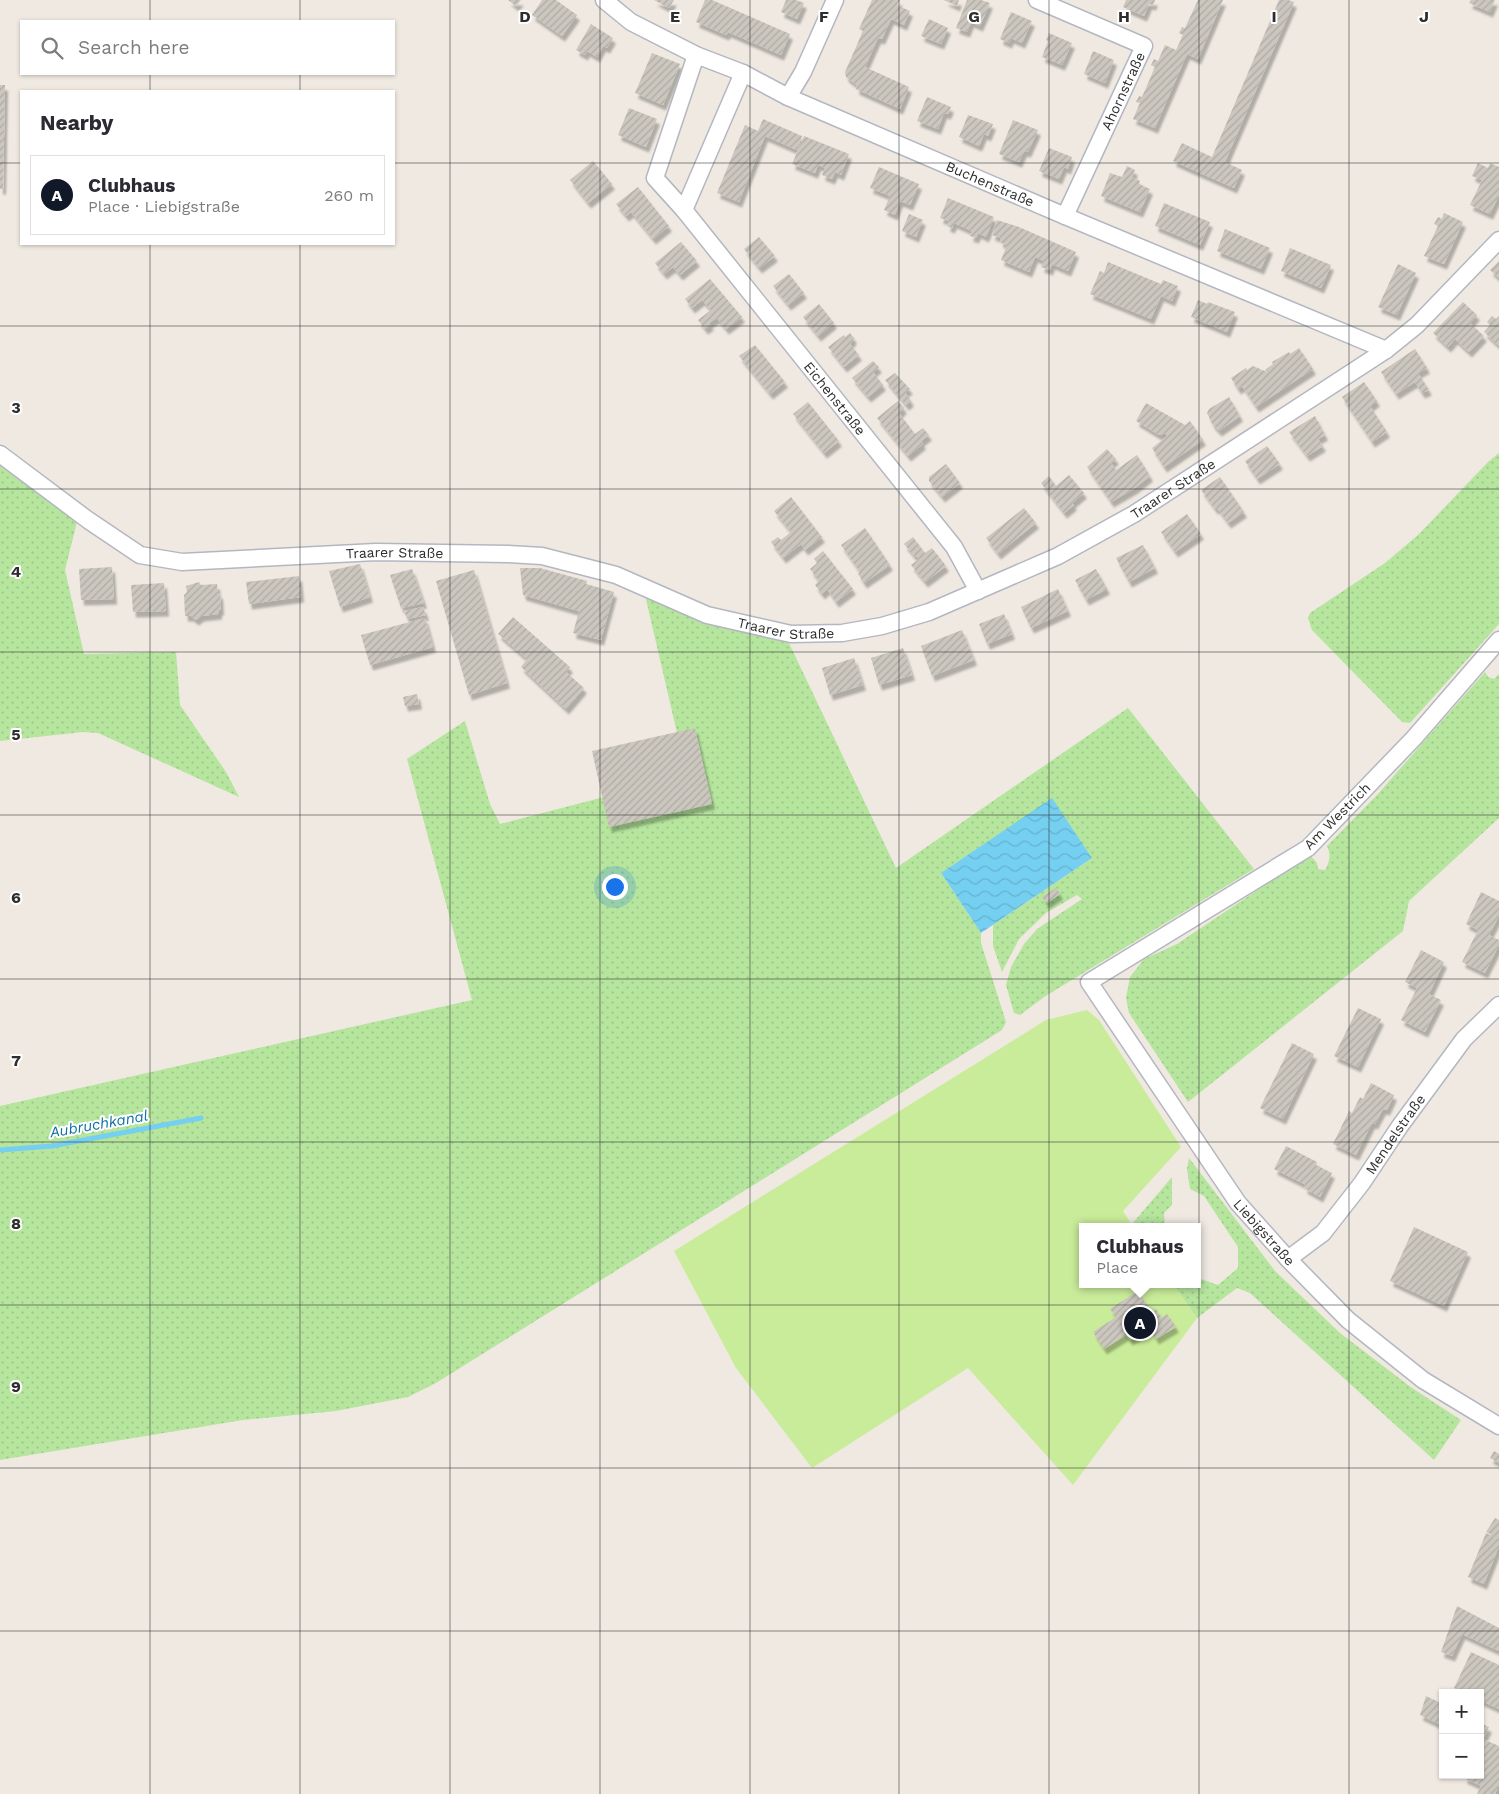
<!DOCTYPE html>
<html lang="en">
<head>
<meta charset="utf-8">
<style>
	:root { --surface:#fff; --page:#f7f7f7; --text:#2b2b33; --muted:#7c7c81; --line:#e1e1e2; --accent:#111827 }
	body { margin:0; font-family:"Work Sans",sans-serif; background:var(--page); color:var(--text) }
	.controls { position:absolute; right:15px; bottom:15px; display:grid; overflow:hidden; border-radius:0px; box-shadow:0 1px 4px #0004 }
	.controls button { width:45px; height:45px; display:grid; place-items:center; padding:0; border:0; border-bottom:1px solid var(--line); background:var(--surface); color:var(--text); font:25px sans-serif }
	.you { position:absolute; left:614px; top:886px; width:18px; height:18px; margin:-12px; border:4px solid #fff; border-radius:50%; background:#1a73e8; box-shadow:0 0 0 8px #1a73e833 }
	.badge { display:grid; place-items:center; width:32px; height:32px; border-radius:50%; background:var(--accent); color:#fff; font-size:16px; font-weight:700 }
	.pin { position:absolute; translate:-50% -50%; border:2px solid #fff; box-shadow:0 1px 5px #0006 }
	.popup { position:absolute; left:1079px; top:1223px; width:122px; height:65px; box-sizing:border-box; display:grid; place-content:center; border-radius:0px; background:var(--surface); filter:drop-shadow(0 1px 4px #0005); font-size:16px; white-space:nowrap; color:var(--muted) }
	.popup b { font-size:19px; color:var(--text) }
	.popup::after { content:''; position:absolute; left:50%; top:100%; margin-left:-10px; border:10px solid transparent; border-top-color:var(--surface) }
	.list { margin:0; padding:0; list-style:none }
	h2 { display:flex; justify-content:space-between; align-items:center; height:65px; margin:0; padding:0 20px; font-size:21px }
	h2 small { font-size:16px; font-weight:400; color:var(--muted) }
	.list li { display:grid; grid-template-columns:32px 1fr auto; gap:15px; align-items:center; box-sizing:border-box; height:80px; margin:0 10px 10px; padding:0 10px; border:1px solid var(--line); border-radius:0px }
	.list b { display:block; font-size:19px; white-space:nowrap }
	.list p { margin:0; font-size:16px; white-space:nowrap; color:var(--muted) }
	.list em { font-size:16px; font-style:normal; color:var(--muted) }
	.icon { flex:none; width:28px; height:28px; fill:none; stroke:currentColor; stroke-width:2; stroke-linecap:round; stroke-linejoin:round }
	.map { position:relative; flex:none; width:1499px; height:1794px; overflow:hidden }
	.search { position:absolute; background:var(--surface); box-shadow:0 1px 4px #0004; left:20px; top:20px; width:375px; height:55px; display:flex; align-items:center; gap:12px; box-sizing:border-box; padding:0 18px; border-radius:0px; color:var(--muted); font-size:19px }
	.panel { position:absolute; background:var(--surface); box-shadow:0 1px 4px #0004; left:20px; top:90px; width:375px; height:155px; border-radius:0px }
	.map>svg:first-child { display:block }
	.grass { fill:url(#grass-dots) }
	.pitch { fill:#c9ec9a }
	.water { fill:url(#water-waves) }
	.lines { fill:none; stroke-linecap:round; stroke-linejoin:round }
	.stream { stroke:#75cff0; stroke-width:5 }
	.building { fill:url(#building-hatch); filter:url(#shadow) }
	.street-casing { stroke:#b4b7c1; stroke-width:19 }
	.street { stroke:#fff; stroke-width:16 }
	.grid { fill:none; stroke:#2e2e2e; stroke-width:1; stroke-opacity:0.55 }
	.labels { text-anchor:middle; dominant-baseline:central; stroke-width:4; stroke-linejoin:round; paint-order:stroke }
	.street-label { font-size:14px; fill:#2e2e2e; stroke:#fff }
	.water-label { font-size:15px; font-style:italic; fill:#0d6fa3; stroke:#fff }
	.grid-label { font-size:16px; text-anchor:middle; font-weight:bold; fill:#2e2e2e; stroke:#fff; stroke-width:4; stroke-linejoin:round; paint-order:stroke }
</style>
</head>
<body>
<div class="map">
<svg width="1499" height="1794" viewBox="0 0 1499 1794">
	<defs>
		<pattern id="grass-dots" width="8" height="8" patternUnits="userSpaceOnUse" patternTransform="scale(1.25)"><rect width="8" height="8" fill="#b6e59e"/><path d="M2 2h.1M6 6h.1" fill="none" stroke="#9dc588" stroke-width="1.8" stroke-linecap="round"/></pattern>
		<pattern id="water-waves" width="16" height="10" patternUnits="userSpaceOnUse" patternTransform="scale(1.25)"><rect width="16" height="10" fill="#75cff0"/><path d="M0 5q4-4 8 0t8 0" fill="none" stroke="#66b2ce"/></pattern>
		<pattern id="building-hatch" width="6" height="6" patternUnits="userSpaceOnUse" patternTransform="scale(1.25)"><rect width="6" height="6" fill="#cbc7bf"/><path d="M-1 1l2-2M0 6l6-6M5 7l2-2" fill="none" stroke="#afaba4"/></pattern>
		<filter id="shadow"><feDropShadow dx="3" dy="5.5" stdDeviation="1" flood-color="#0004"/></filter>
	</defs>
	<rect width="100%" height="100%" fill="#efe9e1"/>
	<path class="grass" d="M1499 453V624L1410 723 1402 722 1312 630 1308 618 1310 613 1385 563 1418 535 1488 462Z
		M0 466 77 522 65 570 84 654 176 652 180 705 226 772 239 797 98 733 83 732 0 741Z
		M645 595 788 641 896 868 1128 708 1254 869 1044 997 1020 1015 1014 1013 1006 985 1011 967 1024 944 1037 929 1082 899 1077 895 1046 913 1019 939 1002 972 993 946V925L1092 858 1052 799 941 873 981 933V943L1006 1022 1002 1030 436 1383 408 1397 336 1411 243 1420 0 1460V1106L472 1000 407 759 465 721 490 804 500 824 604 797 684 763Z
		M1485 672 1488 677 1494 679 1499 674V818L1409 901 1403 931 1188 1102 1129 1013 1126 998 1130 977 1144 959 1177 944 1304 859 1311 856 1317 863 1318 869 1325 870C1330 862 1331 854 1327 846L1377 795Z
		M1189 1158 1275 1271 1340 1333 1412 1388 1461 1420 1434 1460 1250 1293 1237 1288 1197 1318 1173 1284H1198V1278L1218 1285 1238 1268V1247L1204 1196 1190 1189 1187 1169Z
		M1172 1177V1205L1164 1213 1165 1227H1133L1132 1224Z"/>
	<path class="pitch" d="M1087 1010 1099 1020 1181 1147 1123 1211 1133 1227H1082V1284H1173L1197 1318 1073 1485 968 1368 812 1468 736 1368 674 1251 1046 1020Z"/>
	<path class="water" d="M1052 798 1092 858 981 933 941 873Z"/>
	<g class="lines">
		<path class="stream" d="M0 1150 52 1146 201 1118"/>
	</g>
	<path class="building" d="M508 0H521L516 6Z
		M542 0H556L577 15 562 36 532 15Z
		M654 0H674L669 8Z
		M705 0H712L790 34 781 55 728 32 726 35 696 22Z
		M786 0H796L804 3 797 19 781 12Z
		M872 0H900L897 5 910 11 904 25 891 19 882 39 878 38 865 67 909 87 900 109 856 89 857 85 846 77 845 72 863 31 859 29Z
		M944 0H959L957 6Z
		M967 0H981L990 3 980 26 971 22 967 32 956 28Z
		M1126 0H1155L1153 5 1149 4 1144 16 1123 7Z
		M1198 0H1223L1198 59 1187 54 1155 128 1133 119 1140 103 1136 102 1139 96 1142 97 1155 67 1151 65 1154 59 1158 61 1165 45 1176 50 1183 35 1179 33 1182 27 1185 28Z
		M1279 0H1288L1294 2 1225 162 1242 170 1234 188 1173 161 1182 143 1212 157Z
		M1471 0H1495L1490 12 1469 3Z
		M1011 12 1032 21 1022 43 1011 38 1009 43 1000 39Z
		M929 19 948 28 941 44 921 36Z
		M591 24 613 38 607 48 603 46 597 57 587 51 585 55 576 50Z
		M1049 33 1072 43 1062 65 1042 57 1048 41 1046 40Z
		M1093 51 1114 60 1105 83 1084 74Z
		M652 53 680 64 663 105 635 93Z
		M0 85H5L3 189H0Z
		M927 97 951 107 948 114 944 113 938 129 917 121Z
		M629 108 657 119 646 147 618 135Z
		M968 115 993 124 988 136 984 134 979 146 959 137Z
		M763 119 802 136 797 150 765 136 739 202 717 193 745 125 758 131Z
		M1013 120 1038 130 1028 152 1024 151 1019 162 999 154Z
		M804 136 849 154 841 175 835 172 832 179 822 175 825 168 818 165 815 173 792 164Z
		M1049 148 1072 157 1068 169 1064 167 1059 179 1039 171Z
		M593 161 612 184 588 203 570 180Z
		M1478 163 1488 168 1490 163 1499 167V195L1490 214 1470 205 1482 180 1472 176Z
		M1127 166 1135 170 1132 177 1140 181 1139 184 1150 189 1140 212 1101 196 1110 173 1122 177Z
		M879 167 919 184 910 205 900 201 895 215 884 210 890 196 870 188Z
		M638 187 669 226 653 239 631 212 626 216 616 204Z
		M948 198 994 217 986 237 978 233 976 238 970 236 972 231 954 223 952 228 947 226 949 221 940 218Z
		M1164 203 1210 222 1200 245 1155 226Z
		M1444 213 1463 222 1444 264 1424 256 1438 226 1434 224 1438 217 1442 219Z
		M909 214 923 220 916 237 902 231Z
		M997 220 1019 227 1076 252 1068 271 1052 264 1050 270 1041 267 1044 261 1035 257 1029 272 1001 260 1007 245 1000 242 1001 238 992 235Z
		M1225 229 1270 248 1261 269 1217 251Z
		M759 237 775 256 759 268 744 249Z
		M681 242 697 261 680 275 673 267 664 274 655 263Z
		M1290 248 1331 265 1321 288 1281 271Z
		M1499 261V278L1490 270Z
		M1108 262 1161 284 1163 280 1178 286 1172 301 1161 296 1151 319 1090 294 1100 271 1104 273Z
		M1398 264 1416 273 1397 315 1378 307Z
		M789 274 804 293 788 305 773 286Z
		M710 279 742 317 726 329 717 318 709 323 711 325 705 329 698 320 711 310 702 300 692 308 685 299Z
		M1198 300 1207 304 1208 302 1235 312 1227 332 1191 317Z
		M1463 302 1477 315 1470 323 1484 336 1469 352 1455 339 1448 347 1433 333Z
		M819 304 834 323 818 336 803 317Z
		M1492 316 1496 319 1499 316V346L1484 332 1490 325 1487 322Z
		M850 333 854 338 850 344 859 355 844 367 828 347 844 335 845 337Z
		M755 345 785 382 770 394 739 356Z
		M1299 348 1313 369 1256 407 1242 386 1238 389 1231 378 1246 368 1247 370 1253 366 1267 372 1265 370 1273 364 1272 362 1289 352 1290 354Z
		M1415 349 1427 368 1418 373 1429 390 1422 393 1415 382 1396 394 1381 372Z
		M873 361 879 367 873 372 883 385 868 397 852 378Z
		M895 373 910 389 905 392 911 401 906 405 885 380Z
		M1364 382 1377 401 1370 406 1387 432 1372 442 1342 397Z
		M1229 397 1240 416 1219 431 1213 425 1207 413 1209 409Z
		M898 401 904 408 899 413 915 434 923 428 929 435 921 441 923 444 908 456 877 418Z
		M808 402 839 441 824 453 793 414Z
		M1146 403 1185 425 1190 421 1203 440 1164 467 1152 448 1166 437V433L1159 435 1136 421Z
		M1315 416 1325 435 1318 439 1323 446 1307 456 1289 432Z
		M1267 446 1280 464 1257 479 1245 461Z
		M1107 449 1116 459 1111 463 1116 470 1137 455 1150 476 1135 488 1111 502 1087 467Z
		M946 464 960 483 942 497 929 481V477Z
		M1069 475 1084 493 1072 503 1074 505 1064 513 1041 483 1049 476 1056 486Z
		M1220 477 1244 512 1228 523 1217 508 1215 509 1201 490Z
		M791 497 822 537 805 550 801 544 783 558 771 542 778 537 781 540 791 532 774 511Z
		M1024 508 1036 523 998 554 986 538Z
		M1187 514 1201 534 1175 552 1161 532Z
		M865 528 890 565 864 583 858 574 860 572 841 545Z
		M913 537 925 553 932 548 946 566 925 582 911 565 919 559 917 556 915 557 904 544Z
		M1143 545 1155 568 1129 582 1116 558Z
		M823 551 853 589 836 602 827 589 822 594 815 585 819 581 810 569 817 563 814 559Z
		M360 564 370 597 340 607 329 571Z
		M112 567 114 599 81 600 79 569Z
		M520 568H540L587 581 586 584 614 592 601 640 573 633 579 611 523 595Z
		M412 569 424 603 401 608 390 575Z
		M1096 569 1107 589 1086 600 1075 580Z
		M474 570 507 683 469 695 436 581Z
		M299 576 301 597 249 604 246 582Z
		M199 582 201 585 217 584 218 594 220 593 221 610H219V614L201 616 196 620 191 616H185L184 595 187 592 186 586Z
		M164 583 166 611 133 612 131 585Z
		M1058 589 1068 611 1031 628 1021 607Z
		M423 607 426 615 407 619 404 611Z
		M1004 614 1012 634 987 644 979 624Z
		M513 617 570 667 566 672 584 688 566 709 521 667 527 659 498 634Z
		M425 618 433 647 370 665 361 635Z
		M962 630 974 660 932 676 921 646Z
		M903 648 912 675 879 685 871 658Z
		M854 658 863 685 830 695 822 668Z
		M417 694 419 704 405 706 403 697Z
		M695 728 712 804 609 827 592 751Z
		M1056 888 1060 894 1047 903 1042 897Z
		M1481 892 1499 901V916L1489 935 1499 940V945L1485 973 1462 962 1478 930 1466 924Z
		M1421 950 1444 962 1429 994 1441 1000 1425 1032 1401 1020 1417 988 1405 982Z
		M1358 1008 1381 1019 1358 1067 1334 1056Z
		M1292 1043 1314 1054 1283 1119 1260 1108Z
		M1371 1083 1394 1095 1387 1110 1383 1109 1375 1124 1372 1123 1356 1155 1333 1144 1349 1111 1352 1113 1360 1097 1363 1099Z
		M1286 1146 1317 1162 1316 1165 1332 1173 1320 1197 1304 1188 1306 1185 1274 1169Z
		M1414 1227 1468 1252 1444 1306 1390 1281Z
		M1138 1291 1151 1312 1156 1309 1161 1318 1167 1314 1176 1327 1156 1339 1149 1328 1130 1340 1126 1335 1104 1349 1093 1332 1116 1317 1110 1309Z
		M1494 1451 1499 1454V1463L1490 1458Z
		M1495 1518 1499 1520V1538L1486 1532Z
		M1486 1533 1499 1539V1546L1484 1584 1468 1577Z
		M1457 1606 1499 1628V1651L1462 1634 1452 1656 1441 1652Z
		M1471 1652 1499 1665V1709L1480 1700V1693H1464L1454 1688Z
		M1426 1696 1443 1704V1726L1420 1715Z
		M1480 1723 1489 1727 1483 1739 1499 1746V1785L1495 1794H1477L1481 1786 1464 1778 1465 1775H1480Z"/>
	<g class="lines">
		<g class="street-casing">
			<g id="street">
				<path id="s1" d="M604 0 631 22 696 55 743 73 788 97 1065 216 1386 350"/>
				<path d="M1037 0 1144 46 1065 216"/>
				<path id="s2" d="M696 55 655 178 684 210 954 547 978 591"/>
				<path d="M788 97 803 72 835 0"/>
				<path d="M684 210 743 73"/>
				<path id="s3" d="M0 454 88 520 140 555 182 562 376 552 508 554 542 556 616 575 707 615 791 634 842 633 882 626 929 612 1058 556 1134 514 1386 350 1417 325 1499 240"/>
				<path id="s4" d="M1499 640 1414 738 1308 848 1089 982 1238 1203 1288 1259 1348 1320 1423 1380 1499 1426"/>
				<path id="s5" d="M1288 1259 1323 1233 1362 1183 1400 1126 1464 1039 1499 1005"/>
			</g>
		</g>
		<use href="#street" class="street"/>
	</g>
	<path class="grid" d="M150 0V21M300 0V21M450 0V1794M600 0V1794M750 0V1794M899 0V1794M1049 0V1794M1199 0V1794M1349 0V1794M150 74V91M300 74V91M0 163H21M394 163H1499M150 244V1794M300 244V1794M0 326H1499M0 489H1499M0 652H1499M0 815H1499M0 979H1499M0 1142H1499M0 1305H1499M0 1468H1499M0 1631H1499"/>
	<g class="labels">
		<g class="street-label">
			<text transform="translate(1123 91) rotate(-65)">Ahornstraße</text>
			<text stroke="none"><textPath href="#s1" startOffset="429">Buchenstraße</textPath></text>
			<text stroke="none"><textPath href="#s2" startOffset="414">Eichenstraße</textPath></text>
			<text stroke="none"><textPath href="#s3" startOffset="1252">Traarer Straße</textPath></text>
			<text stroke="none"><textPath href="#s3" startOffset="428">Traarer Straße</textPath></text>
			<text stroke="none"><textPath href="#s3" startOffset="832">Traarer Straße</textPath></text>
			<text transform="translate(1337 816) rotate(-45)">Am Westrich</text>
			<text stroke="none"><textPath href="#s5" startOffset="166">Mendelstraße</textPath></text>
			<text stroke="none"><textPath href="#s4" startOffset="845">Liebigstraße</textPath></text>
		</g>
		<g class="water-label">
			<text transform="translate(99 1124) rotate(-10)">Aubruchkanal</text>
		</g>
	</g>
	<g class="grid-label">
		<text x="525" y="22">D</text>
		<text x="675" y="22">E</text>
		<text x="824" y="22">F</text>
		<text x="974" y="22">G</text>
		<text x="1124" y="22">H</text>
		<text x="1274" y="22">I</text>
		<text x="1424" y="22">J</text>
		<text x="16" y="413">3</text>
		<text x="16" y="577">4</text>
		<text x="16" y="740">5</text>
		<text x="16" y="903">6</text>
		<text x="16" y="1066">7</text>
		<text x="16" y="1229">8</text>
		<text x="16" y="1392">9</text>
	</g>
</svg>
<div class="controls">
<button>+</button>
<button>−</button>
</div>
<div class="you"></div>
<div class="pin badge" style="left:1140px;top:1323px">A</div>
<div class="popup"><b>Clubhaus</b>Place</div>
<div class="search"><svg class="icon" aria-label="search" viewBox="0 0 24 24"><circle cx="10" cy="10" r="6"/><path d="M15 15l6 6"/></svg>Search here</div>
<section class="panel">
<h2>Nearby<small></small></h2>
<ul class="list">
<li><span class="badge">A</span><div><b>Clubhaus</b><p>Place · Liebigstraße</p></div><em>260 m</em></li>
</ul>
</section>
</div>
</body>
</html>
